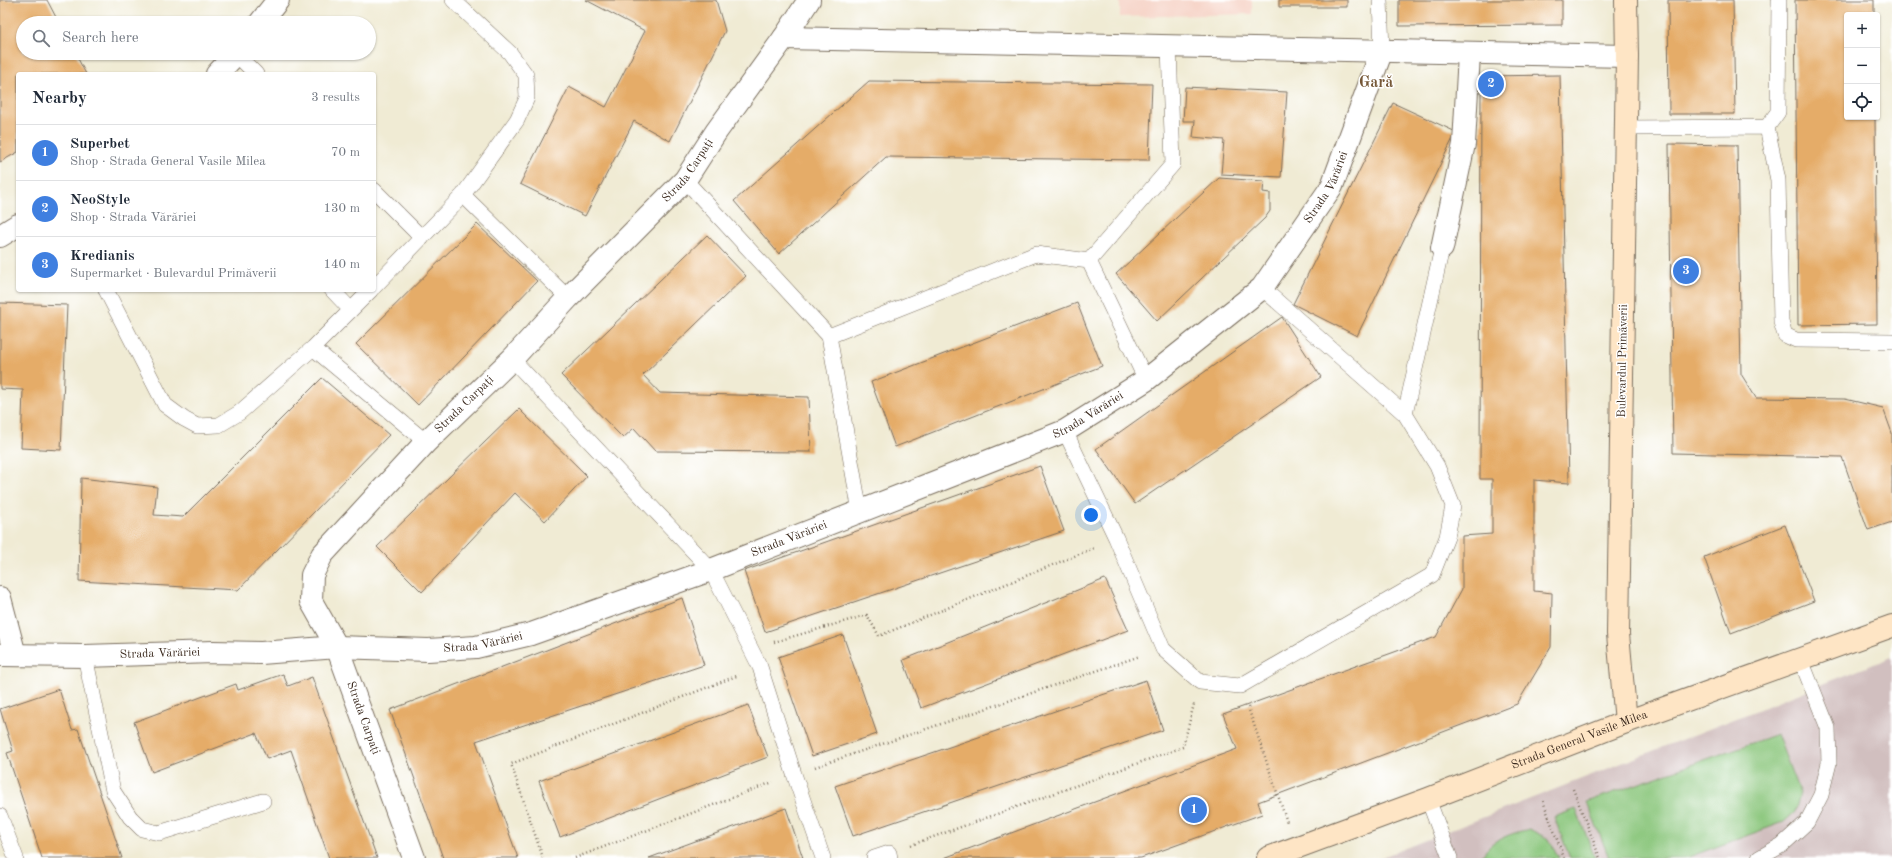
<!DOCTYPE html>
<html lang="en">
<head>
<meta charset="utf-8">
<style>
	:root { --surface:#fff; --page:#f6f6f7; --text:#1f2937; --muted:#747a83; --line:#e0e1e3; --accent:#d1495b }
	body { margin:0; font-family:"Old Standard TT",serif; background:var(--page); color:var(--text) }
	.controls { position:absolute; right:12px; top:12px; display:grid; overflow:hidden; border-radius:4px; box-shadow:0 1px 3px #0004 }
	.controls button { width:36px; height:36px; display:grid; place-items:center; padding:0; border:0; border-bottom:1px solid var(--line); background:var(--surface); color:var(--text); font:20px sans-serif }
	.you { position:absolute; left:1091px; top:515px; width:14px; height:14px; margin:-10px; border:3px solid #fff; border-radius:50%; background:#1a73e8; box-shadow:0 0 0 6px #1a73e833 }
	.badge { display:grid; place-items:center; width:26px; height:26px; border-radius:50%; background:var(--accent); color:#fff; font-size:13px; font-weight:700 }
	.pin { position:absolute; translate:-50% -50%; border:2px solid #fff; box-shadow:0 1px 4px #0006 }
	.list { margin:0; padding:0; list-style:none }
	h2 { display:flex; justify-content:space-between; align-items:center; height:52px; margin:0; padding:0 16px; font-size:17px }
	h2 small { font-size:13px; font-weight:400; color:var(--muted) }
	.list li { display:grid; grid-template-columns:26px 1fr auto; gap:12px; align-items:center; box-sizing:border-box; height:56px; padding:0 16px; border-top:1px solid var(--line) }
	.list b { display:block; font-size:15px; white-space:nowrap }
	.list p { margin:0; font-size:13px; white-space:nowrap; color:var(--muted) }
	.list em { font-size:13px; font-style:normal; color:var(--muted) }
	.icon { flex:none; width:22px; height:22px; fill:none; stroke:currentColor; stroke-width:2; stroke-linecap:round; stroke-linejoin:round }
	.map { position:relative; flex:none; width:1892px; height:858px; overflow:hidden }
	.search { position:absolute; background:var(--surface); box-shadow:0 1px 3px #0004; left:16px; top:16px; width:360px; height:44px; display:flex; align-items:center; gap:10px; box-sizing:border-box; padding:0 14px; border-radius:22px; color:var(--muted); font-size:15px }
	.panel { position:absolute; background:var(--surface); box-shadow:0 1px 3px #0004; left:16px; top:72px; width:360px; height:220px; border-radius:4px }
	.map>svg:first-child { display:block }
	.built { fill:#f6d2c5 }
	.industrial { fill:#d1bfbf }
	.green { fill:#8ac67b; stroke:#62784c }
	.building { fill:#e5ac68 }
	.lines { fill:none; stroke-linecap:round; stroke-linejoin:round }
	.service-casing { stroke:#7a6e5e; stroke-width:16 }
	.pedestrian-casing { stroke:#7a6e5e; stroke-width:24 }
	.minor-casing { stroke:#7a6e5e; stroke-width:24 }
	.secondary-casing { stroke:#7a6e5e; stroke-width:24 }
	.path { stroke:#7a6e5e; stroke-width:2.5; stroke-dasharray:1 3; stroke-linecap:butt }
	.service { stroke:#fff; stroke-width:15 }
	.pedestrian { stroke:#fff; stroke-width:22 }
	.minor { stroke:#fff; stroke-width:22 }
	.secondary { stroke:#fee5c5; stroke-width:22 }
	.labels { text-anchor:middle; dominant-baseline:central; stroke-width:3; stroke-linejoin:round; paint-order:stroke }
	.street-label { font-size:12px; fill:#3b2a1e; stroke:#fff }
	.district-label { font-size:16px; font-weight:bold; fill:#765838; stroke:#fff }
</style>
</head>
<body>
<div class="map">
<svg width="1892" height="858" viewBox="0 0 1892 858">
	<rect width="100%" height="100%" fill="#fff"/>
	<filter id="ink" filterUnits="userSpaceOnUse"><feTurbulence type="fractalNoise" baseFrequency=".025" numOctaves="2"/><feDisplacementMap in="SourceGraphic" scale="8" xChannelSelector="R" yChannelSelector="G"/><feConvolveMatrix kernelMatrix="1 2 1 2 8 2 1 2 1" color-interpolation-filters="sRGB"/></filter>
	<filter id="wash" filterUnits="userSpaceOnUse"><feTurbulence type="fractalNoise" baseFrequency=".012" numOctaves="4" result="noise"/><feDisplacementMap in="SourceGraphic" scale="16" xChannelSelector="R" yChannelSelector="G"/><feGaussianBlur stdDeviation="0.9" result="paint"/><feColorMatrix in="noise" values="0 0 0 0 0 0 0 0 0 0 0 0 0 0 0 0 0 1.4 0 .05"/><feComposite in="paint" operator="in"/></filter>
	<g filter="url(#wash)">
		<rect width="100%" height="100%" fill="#f0ebd4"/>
		<path class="built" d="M1120 0H1252V14L1120 17Z"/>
		<path class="industrial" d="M1892 657V858H1380Z"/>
		<path class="green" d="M1777 734 1800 794 1795 812 1784 822 1686 858H1609L1587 802Z
			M1576 809 1595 858H1570L1554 817Z
			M1529 829 1549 839 1559 858H1481C1491 839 1510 834 1529 829Z"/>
		<g id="blocks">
			<path class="building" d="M0 0H47L59 23H23V53H75L86 74H18V152L0 162Z
				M586 0H716L725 31 670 141 634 121 585 216 520 184 569 87 606 107 645 31Z
				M1279 0H1347V7H1279Z
				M1399 0H1562V25L1399 26Z
				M1668 0H1733L1735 114H1669Z
				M1795 0H1874V15H1847V117H1875L1877 324 1798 325Z
				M1560 75 1569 483 1534 480V591L1552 593 1551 647 1517 704 1258 802 1262 814 1141 858H944L1237 749 1223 714 1436 637 1462 589V536L1492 534V479H1480L1481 76Z
				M869 81 1152 84 1149 160 886 157 779 254 734 201Z
				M1185 87 1287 92 1281 177 1221 174 1224 140 1193 137 1195 121H1183Z
				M1393 103 1456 132 1357 336 1293 304Z
				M1669 144 1737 145 1741 374 1756 398 1845 399 1883 408 1892 433V522L1868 530 1842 457 1673 453Z
				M1219 178 1264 181 1263 192 1270 193V211L1265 218 1157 321 1116 274Z
				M477 224 537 281 418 405 356 344Z
				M707 235 746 276 643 375 660 393 809 397 811 452 655 451 634 428 623 438 561 375Z
				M0 303 67 305 61 450 21 448 23 390 0 389Z
				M1077 303 1102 366 895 447 871 382Z
				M1282 317 1321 377 1135 504 1096 449Z
				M322 378 389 435 238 590 79 581 81 478 157 487 154 515 183 517Z
				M519 409 587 476 545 521 515 493 422 592 377 547Z
				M1040 466 1064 531 765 632 744 571Z
				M1785 525 1814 601 1731 633 1704 557Z
				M1105 579 1128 630 921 708 903 660Z
				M682 598 704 665 476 741 518 858H443L390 710Z
				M843 635 877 734 812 756 778 657Z
				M283 674 288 686 312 677 377 858H329L291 750 267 759 256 733 152 772 134 722 236 684 238 690Z
				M1146 680 1163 730 853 836 835 786Z
				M59 689 72 730 78 729 122 858H42L7 753 13 751 0 709Z
				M748 705 768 757 560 837 539 781Z
				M786 808 803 858H649Z"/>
		</g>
	</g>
	<g filter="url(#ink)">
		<use href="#blocks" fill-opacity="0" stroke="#7a6e5e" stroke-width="1"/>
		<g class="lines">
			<g class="service-casing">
				<path id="service" d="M1380 0 1382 50
					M1779 0 1778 112 1767 127 1778 180 1781 322 1785 335 1796 340 1892 341
					M236 54 256 74
					M1626 128 1767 127
					M685 180 829 336 860 512
					M374 190 422 238
					M463 195 568 298
					M1089 261 1146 380
					M374 287 463 195 517 120 527 98 526 75 510 53 453 0
					M106 290 165 405 184 419 197 426 219 425 239 413 313 348 371 290
					M332 290 351 310
					M829 336 1036 254 1089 261 1173 164 1169 46
					M313 348 426 442
					M512 359 711 570 760 667 794 774 823 858
					M1405 414 1442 248
					M1065 431 1116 538 1163 649 1200 682 1240 686 1432 575 1447 537 1453 506 1437 466 1405 414 1262 288
					M85 656 113 791 130 817 142 829 159 833 263 801
					M1428 799 1450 858
					M0 816 16 858
					M874 858 889 853 890 858
					M1759 858 1782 845 1807 822 1821 795 1829 763 1828 728 1801 660"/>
			</g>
			<g class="pedestrian-casing">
				<path id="pedestrian" d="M1442 248 1464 144 1469 54"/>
			</g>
			<g class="minor-casing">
				<g id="minor">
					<path d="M260 23 278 0"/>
					<path d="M784 38 1627 56"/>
					<path d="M217 74 237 53"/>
					<path d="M0 236 18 225"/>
					<path d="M0 598 15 655"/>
					<path id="s1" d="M0 655 85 656 213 652 261 653 337 647 428 650 476 647 531 634 711 570 1065 431 1146 380 1262 288 1332 186 1382 50"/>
					<path id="s2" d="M414 858 337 647 311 601 312 575 322 555 426 442 512 359 568 298 685 180 716 132 784 38 809 0"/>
				</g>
			</g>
			<g class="secondary-casing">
				<g id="secondary">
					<path d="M1626 0 1627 56 1618 634 1626 722"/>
					<path id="s3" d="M1268 858 1428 799 1626 722 1892 626"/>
				</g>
			</g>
			<path class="path" d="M774 642 867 615 879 636 1094 548
				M1248 707 1287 822
				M815 767 1140 656
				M1573 789 1600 858
				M1543 801 1564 858
				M911 845 1183 747 1194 704
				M543 858 511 764 739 675
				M575 858 773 782"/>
			<use href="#service" class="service"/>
			<use href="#pedestrian" class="pedestrian"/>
			<use href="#minor" class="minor"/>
			<use href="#secondary" class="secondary"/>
		</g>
	</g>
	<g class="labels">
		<g class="street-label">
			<text stroke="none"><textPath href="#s2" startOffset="857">Strada Carpați</textPath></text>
			<text stroke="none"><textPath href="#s1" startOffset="1468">Strada Vărăriei</textPath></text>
			<text transform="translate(1623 361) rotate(-89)">Bulevardul Primăverii</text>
			<text stroke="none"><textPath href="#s2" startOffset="533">Strada Carpați</textPath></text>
			<text stroke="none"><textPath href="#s1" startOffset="1132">Strada Vărăriei</textPath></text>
			<text stroke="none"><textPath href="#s1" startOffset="808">Strada Vărăriei</textPath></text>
			<text stroke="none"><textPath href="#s1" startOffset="484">Strada Vărăriei</textPath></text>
			<text stroke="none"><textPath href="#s1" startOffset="160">Strada Vărăriei</textPath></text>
			<text transform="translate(363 718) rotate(70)">Strada Carpați</text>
			<text stroke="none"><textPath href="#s3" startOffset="333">Strada General Vasile Milea</textPath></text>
		</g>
		<g class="district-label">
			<text x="1376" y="83">Gară</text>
		</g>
	</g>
</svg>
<div class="controls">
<button>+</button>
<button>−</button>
<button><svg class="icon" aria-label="locate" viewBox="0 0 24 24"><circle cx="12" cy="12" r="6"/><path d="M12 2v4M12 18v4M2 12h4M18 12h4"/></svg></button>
</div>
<div class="you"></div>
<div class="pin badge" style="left:1194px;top:810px;background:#3f7fe0">1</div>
<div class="pin badge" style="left:1491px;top:84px;background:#3f7fe0">2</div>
<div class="pin badge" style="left:1686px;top:271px;background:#3f7fe0">3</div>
<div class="search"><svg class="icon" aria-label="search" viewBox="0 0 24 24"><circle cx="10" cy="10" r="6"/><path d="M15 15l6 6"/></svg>Search here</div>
<section class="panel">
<h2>Nearby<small>3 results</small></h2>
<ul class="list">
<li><span class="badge" style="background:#3f7fe0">1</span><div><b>Superbet</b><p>Shop · Strada General Vasile Milea</p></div><em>70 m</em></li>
<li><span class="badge" style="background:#3f7fe0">2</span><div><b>NeoStyle</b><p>Shop · Strada Vărăriei</p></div><em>130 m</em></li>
<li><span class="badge" style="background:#3f7fe0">3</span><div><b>Kredianis</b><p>Supermarket · Bulevardul Primăverii</p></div><em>140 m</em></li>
</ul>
</section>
</div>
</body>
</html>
